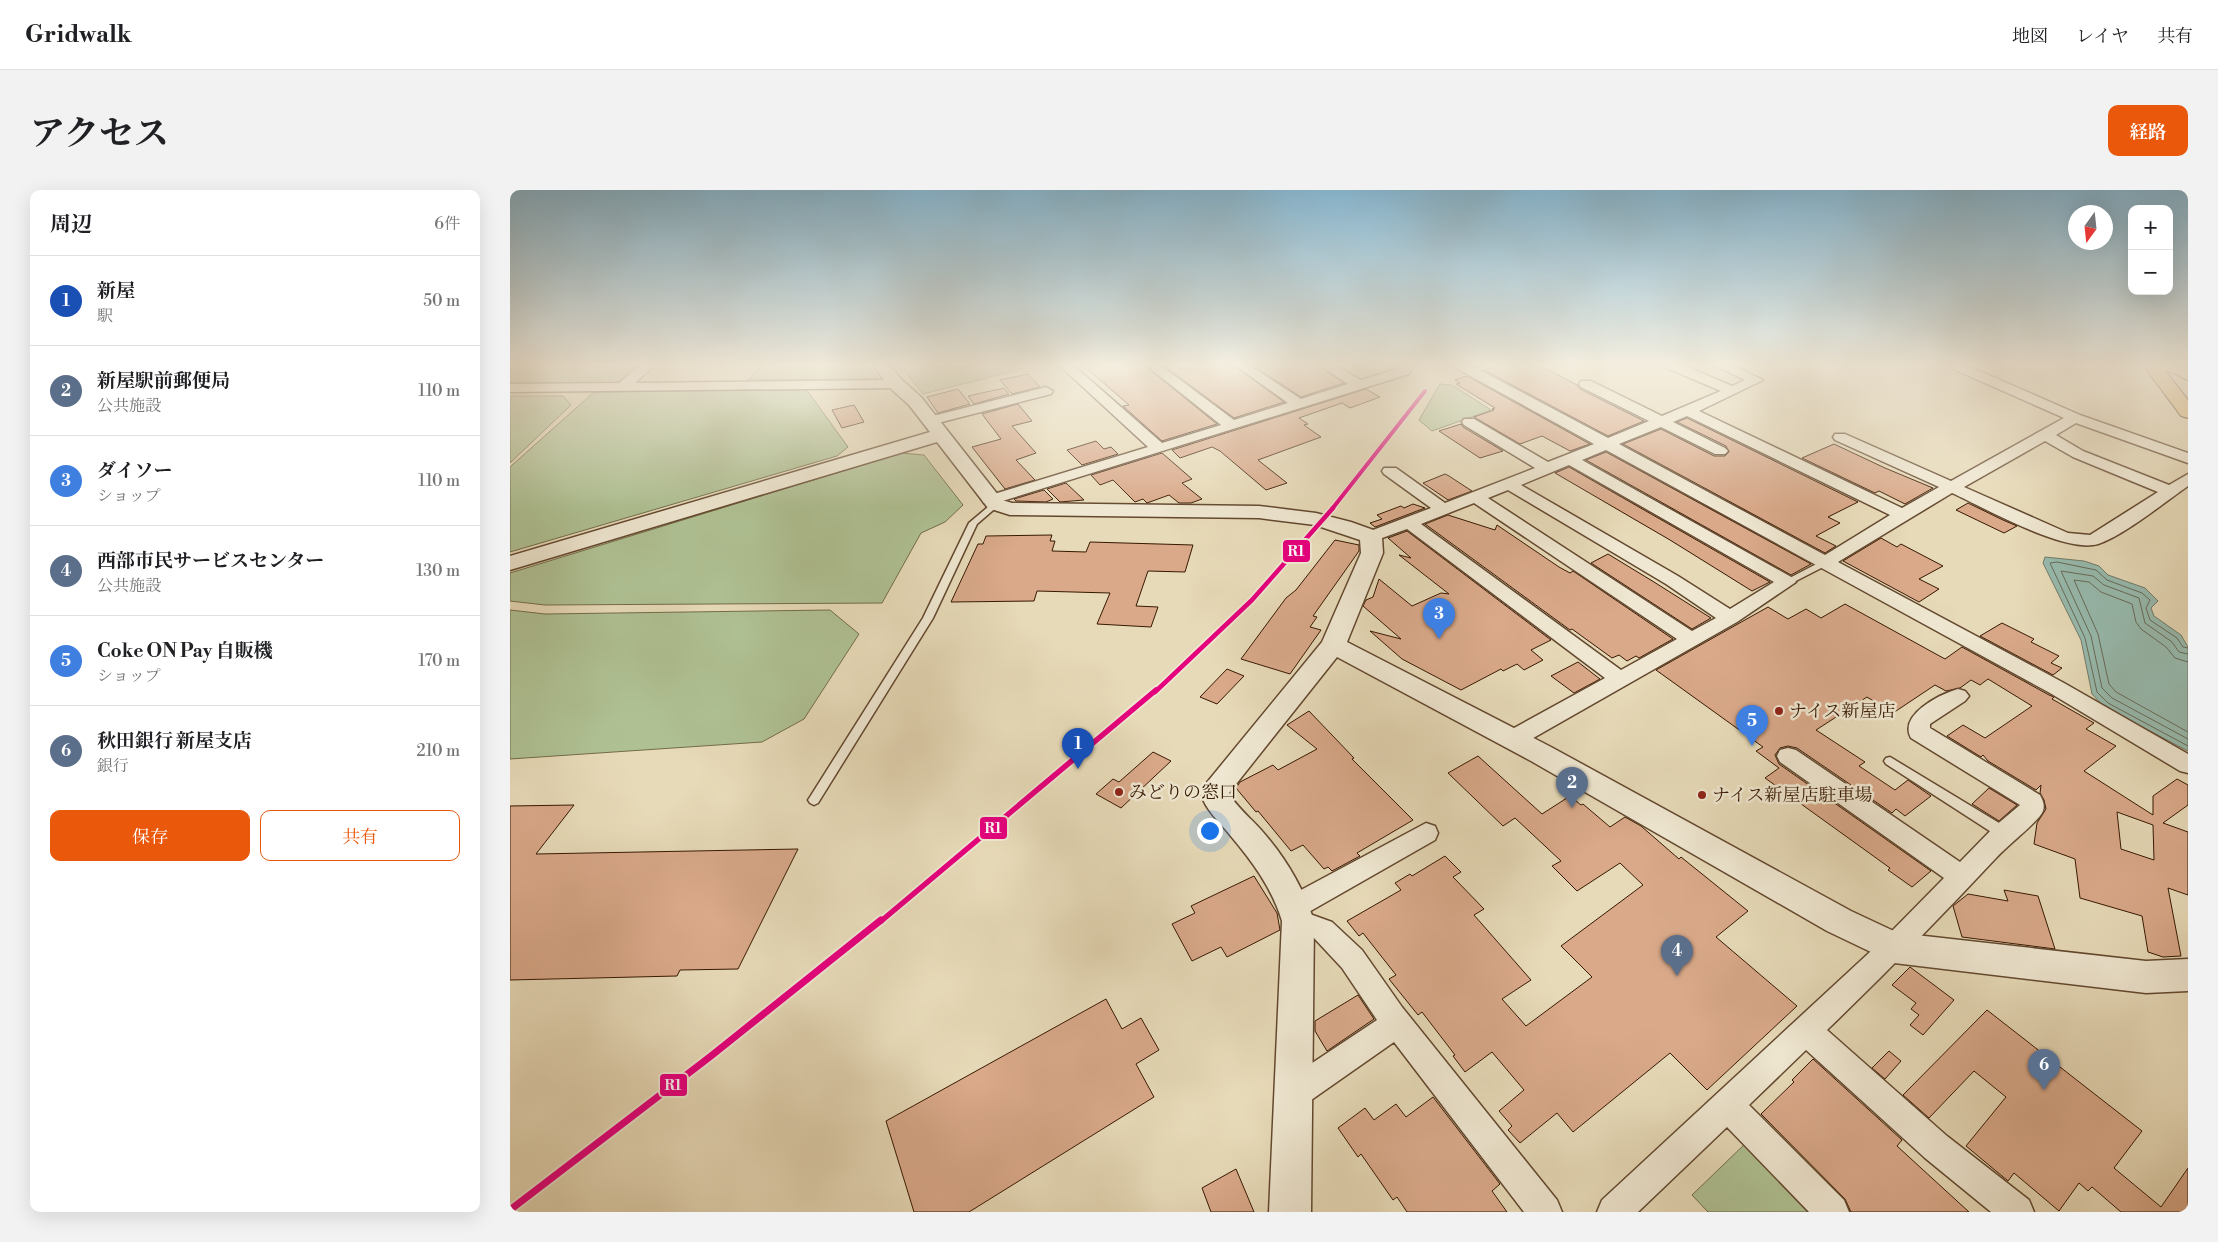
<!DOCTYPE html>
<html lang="ja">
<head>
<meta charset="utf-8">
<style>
	:root { --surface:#fff; --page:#f2f2f2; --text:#202124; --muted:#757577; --line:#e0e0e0; --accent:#ea580c }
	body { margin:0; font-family:"Libre Bodoni","Noto Serif JP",serif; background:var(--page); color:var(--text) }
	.controls { position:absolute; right:15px; top:15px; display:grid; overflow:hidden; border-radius:10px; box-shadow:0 5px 20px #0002 }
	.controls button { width:45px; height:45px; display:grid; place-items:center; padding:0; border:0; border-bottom:1px solid var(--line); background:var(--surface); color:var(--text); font:25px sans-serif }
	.compass { position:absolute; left:1558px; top:15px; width:45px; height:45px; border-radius:50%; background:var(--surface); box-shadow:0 5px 20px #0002; rotate:195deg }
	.you { position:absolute; left:699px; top:640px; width:18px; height:18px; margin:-12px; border:4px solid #fff; border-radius:50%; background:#1a73e8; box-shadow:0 0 0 8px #1a73e833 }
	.badge { display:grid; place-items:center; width:32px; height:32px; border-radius:50%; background:var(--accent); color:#fff; font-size:16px; font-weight:700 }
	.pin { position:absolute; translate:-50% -41px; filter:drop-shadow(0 1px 2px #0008) }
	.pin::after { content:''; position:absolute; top:26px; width:18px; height:15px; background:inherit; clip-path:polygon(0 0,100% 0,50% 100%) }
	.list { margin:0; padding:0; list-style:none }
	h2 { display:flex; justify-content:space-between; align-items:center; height:65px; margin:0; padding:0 20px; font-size:21px }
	h2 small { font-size:16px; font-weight:400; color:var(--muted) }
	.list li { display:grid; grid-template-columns:32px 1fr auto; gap:15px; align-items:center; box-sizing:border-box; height:90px; padding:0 20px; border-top:1px solid var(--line) }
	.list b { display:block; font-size:19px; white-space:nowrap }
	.list p { margin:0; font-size:16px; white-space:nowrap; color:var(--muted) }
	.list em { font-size:16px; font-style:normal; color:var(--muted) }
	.actions { display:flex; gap:10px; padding:15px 20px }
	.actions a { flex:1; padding:11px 0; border:1px solid var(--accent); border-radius:10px; text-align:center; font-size:18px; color:var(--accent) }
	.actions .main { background:var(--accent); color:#fff }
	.map { position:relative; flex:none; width:1678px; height:1022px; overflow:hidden; border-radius:10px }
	header { display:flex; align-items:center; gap:30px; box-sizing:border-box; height:70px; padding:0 25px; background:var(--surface); border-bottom:1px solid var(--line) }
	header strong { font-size:24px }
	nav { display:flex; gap:28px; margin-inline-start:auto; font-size:18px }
	.intro { display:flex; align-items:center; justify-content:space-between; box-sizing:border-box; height:120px; padding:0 30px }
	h1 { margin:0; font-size:35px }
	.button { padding:12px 22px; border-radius:10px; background:var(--accent); color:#fff; font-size:18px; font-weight:700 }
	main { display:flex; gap:30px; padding:0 30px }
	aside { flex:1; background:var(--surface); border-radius:10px; box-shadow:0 5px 20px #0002 }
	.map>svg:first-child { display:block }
	.green { fill:#afc193; stroke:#736c4a }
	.water { fill:#97bbaf; stroke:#717a69 }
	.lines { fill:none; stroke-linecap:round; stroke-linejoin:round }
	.shore { stroke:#676a58; stroke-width:1 }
	.building { fill:#d9a98a; stroke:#371801; fill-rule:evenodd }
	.service-casing { stroke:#63482f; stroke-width:3 }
	.minor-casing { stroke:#63482f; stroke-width:3 }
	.tertiary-casing { stroke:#63482f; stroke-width:3 }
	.primary-casing { stroke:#371801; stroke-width:2 }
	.service { fill:#efe7d1; fill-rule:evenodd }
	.minor { fill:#efe7d1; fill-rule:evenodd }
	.tertiary { fill:#efe7d1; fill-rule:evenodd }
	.primary { fill:#e4bd7c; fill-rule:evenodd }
	.rail-1-far3-casing { stroke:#efe7d1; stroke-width:6 }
	.rail-1-far2-casing { stroke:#efe7d1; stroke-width:8 }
	.rail-1-far1-casing { stroke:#efe7d1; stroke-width:9 }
	.rail-1-casing { stroke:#efe7d1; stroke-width:11 }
	.rail-1-far3 { stroke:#e5007d; stroke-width:4 }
	.rail-1-far2 { stroke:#e5007d; stroke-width:4.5 }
	.rail-1-far1 { stroke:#e5007d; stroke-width:5.5 }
	.rail-1 { stroke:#e5007d; stroke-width:7 }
	.poi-dot { fill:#8f2418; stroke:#efe7d1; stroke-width:2 }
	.labels { text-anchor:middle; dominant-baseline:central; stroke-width:5; stroke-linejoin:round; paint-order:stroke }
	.poi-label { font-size:18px; fill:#371801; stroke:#efe7d1; text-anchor:start }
	.line-badge { stroke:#efe7d1; stroke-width:2 }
	.badge-label { font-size:14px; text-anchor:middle; font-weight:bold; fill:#fff }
</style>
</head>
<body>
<header>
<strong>Gridwalk</strong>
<nav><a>地図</a><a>レイヤ</a><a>共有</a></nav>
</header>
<div class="intro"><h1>アクセス</h1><a class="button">経路</a></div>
<main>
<aside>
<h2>周辺<small>6件</small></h2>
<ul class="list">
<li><span class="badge" style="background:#1a4fb4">1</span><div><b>新屋</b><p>駅</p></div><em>50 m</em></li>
<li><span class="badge" style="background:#5c6f8a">2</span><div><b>新屋駅前郵便局</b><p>公共施設</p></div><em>110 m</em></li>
<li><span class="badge" style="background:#3f7fe0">3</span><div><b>ダイソー</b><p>ショップ</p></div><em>110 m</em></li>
<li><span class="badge" style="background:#5c6f8a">4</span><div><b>西部市民サービスセンター</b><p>公共施設</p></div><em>130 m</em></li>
<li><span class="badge" style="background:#3f7fe0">5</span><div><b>Coke ON Pay 自販機</b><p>ショップ</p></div><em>170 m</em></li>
<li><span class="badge" style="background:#5c6f8a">6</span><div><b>秋田銀行 新屋支店</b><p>銀行</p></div><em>210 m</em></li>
</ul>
<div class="actions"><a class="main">保存</a><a>共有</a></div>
</aside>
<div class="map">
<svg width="1678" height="1022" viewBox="0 0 1678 1022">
	<rect width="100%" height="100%" fill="#e7dab8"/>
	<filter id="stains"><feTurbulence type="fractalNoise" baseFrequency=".004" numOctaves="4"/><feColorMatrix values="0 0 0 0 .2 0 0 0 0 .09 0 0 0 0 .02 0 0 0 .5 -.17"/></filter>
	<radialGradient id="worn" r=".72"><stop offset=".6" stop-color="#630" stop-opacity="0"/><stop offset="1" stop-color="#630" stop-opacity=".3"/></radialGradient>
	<path class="green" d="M0 175H130L112 190 100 194H0Z
		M253 175H357L368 189 238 190Z
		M390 175H508L512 179 413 204Z
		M930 194 942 195 981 220 922 241 909 230Z
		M296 199 338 257 327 266 0 362V277L84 202Z
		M0 206H53L61 215 0 273Z
		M391 263 414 265 453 315 435 332 411 343 372 413 35 415 0 411V383Z
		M0 420 35 424 320 420 349 444 294 529 252 552 0 569Z
		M1238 951 1309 1022H1198L1182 1005Z"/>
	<path class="water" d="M1535 367 1574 371 1589 376 1598 385 1635 398 1648 411 1641 418 1644 426 1671 445 1678 457V561L1594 517 1582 504 1571 450 1533 373Z"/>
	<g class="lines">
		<path class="shore" d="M1678 458 1673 457 1667 448 1640 430 1636 418 1640 410 1632 403 1597 390 1586 380 1547 372 1540 373 1575 448 1587 502 1598 513 1678 556
			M1678 464 1669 462 1662 452 1635 433 1629 408 1594 395 1583 386 1551 381 1581 446 1592 498 1602 508 1678 549
			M1678 472 1665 468 1656 457 1631 439 1626 432 1622 414 1591 402 1579 392 1564 390 1588 444 1599 494 1606 502 1678 542"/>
	</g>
	<path class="building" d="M573 175H634L707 234 652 251 613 216 619 215Z
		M653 175H723L774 212 724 228Z
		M742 175H808L834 193 791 207Z
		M992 175H1029L1067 195 1070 199 1134 231 1098 246 974 180Z
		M518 184 530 197 502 204 490 190Z
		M957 186 1080 254 1060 261 1032 246 1010 254 964 227 984 220 982 219 985 218 946 194 950 193 945 190Z
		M494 198 499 204 464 214 458 206Z
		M448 199 460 214 428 223 417 207Z
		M856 199 870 207 840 218 832 213 789 228 798 234 794 235 811 247 748 270 777 293 756 300 710 261 702 257 670 268 662 260Z
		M508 214 522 231 502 236 526 263 506 270 525 290 495 299 462 257 491 249 472 224Z
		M344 215 354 232 332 238 322 220Z
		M1177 228 1348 312 1318 327 1330 333 1306 346 1326 356 1315 363 1113 254 1151 239 1204 266H1215L1219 262 1216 256 1167 232Z
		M951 234 953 237 993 261 970 268 929 241Z
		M586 251 594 259 601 257 608 264 572 275 557 260Z
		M1324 254 1375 278 1423 298 1395 314 1369 301 1365 303 1292 268Z
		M1096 262 1301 374 1281 385 1076 270Z
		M652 263 682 289 672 293 692 309 681 313H669L659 305 637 313 633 309 625 312 603 290 590 295 581 285Z
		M1059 277 1260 392 1242 401 1160 350 1045 283Z
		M935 284 939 286 962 301 938 310 913 293Z
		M556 293 574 310 550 312 537 299Z
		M534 300 543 309 536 312 506 311 504 309Z
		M1458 313 1493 330 1507 336 1494 343 1446 320Z
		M903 314 915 318 865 337 860 333 872 329 867 325 891 316 894 318Z
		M938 325 985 340 987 335 1049 377 1060 383 1063 381 1163 449 1129 468 1126 466 1117 471 1109 465 1102 468 1062 439 1060 440 915 334Z
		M897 341 1041 450 1021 460 1033 470 1014 480 1007 474 993 481 991 479 951 500 892 469 860 441 891 449 853 416 856 410 863 407 869 389 902 416 931 403 939 404 889 365 901 368 878 348Z
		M542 345 540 351H545L542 361 576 362 580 352 683 355 675 382 638 381 626 416 648 417 641 437 587 434 600 403 527 401 524 411 441 412 468 354H473L476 346Z
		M1371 348 1387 357 1391 354 1433 376 1409 389 1429 399 1409 412 1333 371Z
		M825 350 849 355V361L803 426 807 427 800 437 811 440 780 484 731 469 776 408 786 400Z
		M1098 364 1144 392 1201 428 1182 439 1081 373Z
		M1335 414 1435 469 1452 457 1539 505 1544 507 1542 509 1584 533 1576 539 1606 556 1574 581 1643 625V606L1667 589 1678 595V615L1653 633 1678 642V705L1658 698 1671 766 1653 767 1638 762 1632 726 1570 708 1565 669 1524 654 1527 633 1536 619 1534 610 1530 603 1531 595 1526 600 1478 571 1473 565 1471 567 1437 546 1453 535 1475 548 1522 516 1478 489 1470 495 1461 490 1450 498 1436 501 1425 495 1383 523 1357 507 1306 540 1355 572 1349 576 1385 600 1398 590 1421 606 1395 626 1386 619 1382 623 1287 558 1278 556 1270 558 1265 565 1269 574 1421 681 1402 697 1378 680 1380 678 1255 588 1269 578 1246 561 1253 557 1146 480 1258 417 1278 429 1296 419 1311 428ZM1607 622 1643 635 1644 670 1611 659Z
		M1492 433 1524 449 1521 452 1549 466 1541 473 1552 478 1543 485 1470 446Z
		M1068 472 1090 489 1064 503 1041 486Z
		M717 479 734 486 707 514 690 507Z
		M799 521 844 568 842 569 903 630 847 663 850 666 822 681 818 677 814 679 793 655 781 661 748 621 746 622 726 598 730 592 763 575 768 580 807 559 777 535Z
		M643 562 661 571 611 618 586 604 603 589 609 592Z
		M968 566 1032 624 1060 606 1071 615 1073 614 1100 637 1115 627 1131 636 1169 669 1171 667 1238 721 1206 747 1287 816 1197 900 1160 863 1063 942 1047 923 1010 953 998 940 1002 936 989 921 1014 900 982 862 955 882 943 866 945 865 912 822 908 825 879 789 886 785 853 743 849 746 837 731 891 700 885 693 900 684 902 686 935 666 951 682 943 687 974 719 964 725 1021 790 992 809 1016 836 1082 787 1051 756 1133 695 1110 673 1067 701 1042 676 1051 671 1005 628 993 636 938 583Z
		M1479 598 1507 615 1489 631 1462 614Z
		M64 615 26 664 288 659 228 779 170 780 167 786 0 790V616Z
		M744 686 767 723 770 740 717 767 711 757 682 771 662 734 685 723 681 716Z
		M1494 700 1528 706 1545 759 1452 747 1443 716 1458 704 1498 711Z
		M1400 777 1444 810 1413 845 1400 835 1409 825 1401 819 1406 813 1382 795Z
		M848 805 864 829 817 861 805 841V831Z
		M596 809 612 839 631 828 649 860 626 874 644 907 459 1022H404L376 931Z
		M1477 820 1632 941 1604 978 1651 1017 1678 978V1022H1611L1582 997 1578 1001 1569 993 1549 1021 1504 983 1498 991 1456 956 1496 907 1464 881 1419 928 1393 905Z
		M1379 861 1391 871 1375 889 1362 878Z
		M1303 869 1392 950 1387 956 1459 1022H1341L1335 1009 1251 924 1284 892 1282 890Z
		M923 907 990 994 982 1001 997 1022H897L887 1007 883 1010 851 964 848 967 828 938 855 918 864 930 886 914 896 927Z
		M726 979 744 1022H701L692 998Z"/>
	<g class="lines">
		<g class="service-casing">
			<path id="service" d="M485 311 488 312V316L467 334 423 428 308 613 304 615 300 613 298 610 300 607 413 428 459 333Z
				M1314 370 1317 371V375L1280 394 1277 395 1272 392Z
				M1380 567 1499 639 1500 643 1499 647 1494 648 1489 647 1376 574 1374 571 1376 568Z"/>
		</g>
		<g class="minor-casing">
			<path id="minor" d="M130 175H145L125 193 386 190 393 194 386 198 0 202V194L109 193Z
				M549 175H563L652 253 711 235 636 175H650L724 230 778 213 725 175H739L791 209 838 194 810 175H825L851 190 888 179 890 175H903L899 184 486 313H474L472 310 474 307 638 257Z
				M945 175H960L1098 248 1139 231 1071 197 1069 194 1071 191H1081L1152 226 1211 201 1157 178 1156 175H1173L1222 196 1235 190 1204 175H1222L1253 190 1189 221 1392 318 1429 297 1325 250 1323 247 1325 244H1335L1441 291 1554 228 1441 178 1440 175H1456L1570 225 1678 263V273L1566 233 1546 245 1573 261 1659 295 1678 284V296C1655 312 1613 346 1588 354 1555 364 1475 318 1442 303L1328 372 1554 493 1678 564V583L1670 581 1540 503 1096 260 1072 270 1283 388 1286 392 1227 432 1011 555 1003 557 995 555 992 549 995 543 1095 488 897 339 861 352 855 351 852 347 855 343 921 318 874 284 872 281 874 278H886L935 313 1025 278 954 235 952 232 954 229H964L1038 272 1084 254 946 178ZM1177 226 1380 325 1315 365 1109 254 1151 237 1205 264H1215L1218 261 1215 258 1163 232ZM1535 251 1563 267 1648 302 1580 345 1558 343 1454 297ZM1059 275 1264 392 1220 419 1168 386 1011 295ZM998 300 1156 394 1206 428 1182 441 978 308ZM964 313 1167 449 1111 480 911 334Z
				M1640 175H1665L1678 180V190L1662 182 1642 178Z
				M536 197 543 201 541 204 420 235 413 231 415 228Z
				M1448 499 1455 501 1459 506 1455 511 1420 534V538L1530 605C1534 612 1536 619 1530 626 1518 640 1499 654 1486 668 1431 727 1375 784 1317 840L1437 946 1519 1010 1524 1022H1481L1415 968 1296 860 1239 915 1334 1010 1339 1022H1299L1217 937 1128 1022H1087L1092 1010 1374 749 1434 688 1270 572 1267 566 1270 560 1278 558 1286 560 1450 672 1485 636 1510 615 1401 548C1388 525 1430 504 1448 499Z
				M916 633 925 636 928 643 925 650 797 723 822 732 852 760 892 817 1047 1010 1052 1022H1014L884 852 794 915 783 919 772 915 768 904 772 893 867 830 832 778 804 748 779 739 775 731 778 725 772 716 776 708Z"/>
		</g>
		<g class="tertiary-casing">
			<path id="tertiary" d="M363 175H379L392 190 411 207 492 310 502 313 749 316 806 323 841 332 869 342 872 347 873 363 837 452 1041 557 1341 721 1388 743 1636 771 1678 769V801L1636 803 1384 773 1317 741 1021 571 827 467 719 603C725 616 742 629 752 641 775 667 793 697 804 731L801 1022H759L772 731C762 698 742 671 720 645 708 630 695 620 690 601L812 452 851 363 850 350 805 335 749 328 500 325 478 318 427 252 0 380V366L420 242 399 215 380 198Z"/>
		</g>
		<g class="primary-casing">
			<path id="primary" d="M1633 175H1651L1678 210V228L1671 226Z"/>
		</g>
		<use href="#service" class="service"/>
		<use href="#minor" class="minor"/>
		<use href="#tertiary" class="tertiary"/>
		<use href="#primary" class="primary"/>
		<g class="rail-1-far3-casing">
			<path id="rail-1-far3" d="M822 319 915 201"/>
		</g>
		<g class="rail-1-far2-casing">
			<path id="rail-1-far2" d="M645 502 742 410 823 318"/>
		</g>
		<g class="rail-1-far1-casing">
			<path id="rail-1-far1" d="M370 732 646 500"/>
		</g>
		<g class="rail-1-casing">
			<path id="rail-1" d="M0 1020 201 866 371 730"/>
		</g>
		<use href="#rail-1-far3" class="rail-1-far3"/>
		<use href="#rail-1-far2" class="rail-1-far2"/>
		<use href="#rail-1-far1" class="rail-1-far1"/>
		<use href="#rail-1" class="rail-1"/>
	</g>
	<linearGradient id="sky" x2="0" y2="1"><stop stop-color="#87b7d1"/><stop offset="0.55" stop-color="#f4eedf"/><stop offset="1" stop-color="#f4eedf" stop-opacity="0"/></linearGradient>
	<rect width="1678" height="318" fill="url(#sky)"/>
	<g class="poi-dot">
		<circle cx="1269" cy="521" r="5"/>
		<circle cx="609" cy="602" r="5"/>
		<circle cx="1192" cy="605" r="5"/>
	</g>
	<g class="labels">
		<g class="poi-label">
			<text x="1279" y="521">ナイス新屋店</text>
			<text x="619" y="602">みどりの窓口</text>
			<text x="1202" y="605">ナイス新屋店駐車場</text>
		</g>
	</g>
	<g class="line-badge">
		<rect x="772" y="349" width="29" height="24" rx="5" fill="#e5007d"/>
		<rect x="469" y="626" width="29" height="24" rx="5" fill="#e5007d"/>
		<rect x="149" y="883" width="29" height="24" rx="5" fill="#e5007d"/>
	</g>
	<g class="badge-label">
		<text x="786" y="366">R1</text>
		<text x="483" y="643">R1</text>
		<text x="163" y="900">R1</text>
	</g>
	<rect width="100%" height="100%" filter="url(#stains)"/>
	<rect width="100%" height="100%" fill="url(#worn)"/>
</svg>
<div class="controls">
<button>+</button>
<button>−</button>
</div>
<svg class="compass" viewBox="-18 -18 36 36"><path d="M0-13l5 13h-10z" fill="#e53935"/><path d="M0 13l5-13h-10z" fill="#757577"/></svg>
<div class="you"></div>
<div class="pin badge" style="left:568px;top:579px;background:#1a4fb4">1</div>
<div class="pin badge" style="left:1062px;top:618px;background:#5c6f8a">2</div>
<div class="pin badge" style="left:929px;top:449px;background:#3f7fe0">3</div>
<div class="pin badge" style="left:1167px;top:786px;background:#5c6f8a">4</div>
<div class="pin badge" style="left:1242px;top:556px;background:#3f7fe0">5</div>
<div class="pin badge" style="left:1534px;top:900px;background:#5c6f8a">6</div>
</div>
</main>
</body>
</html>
